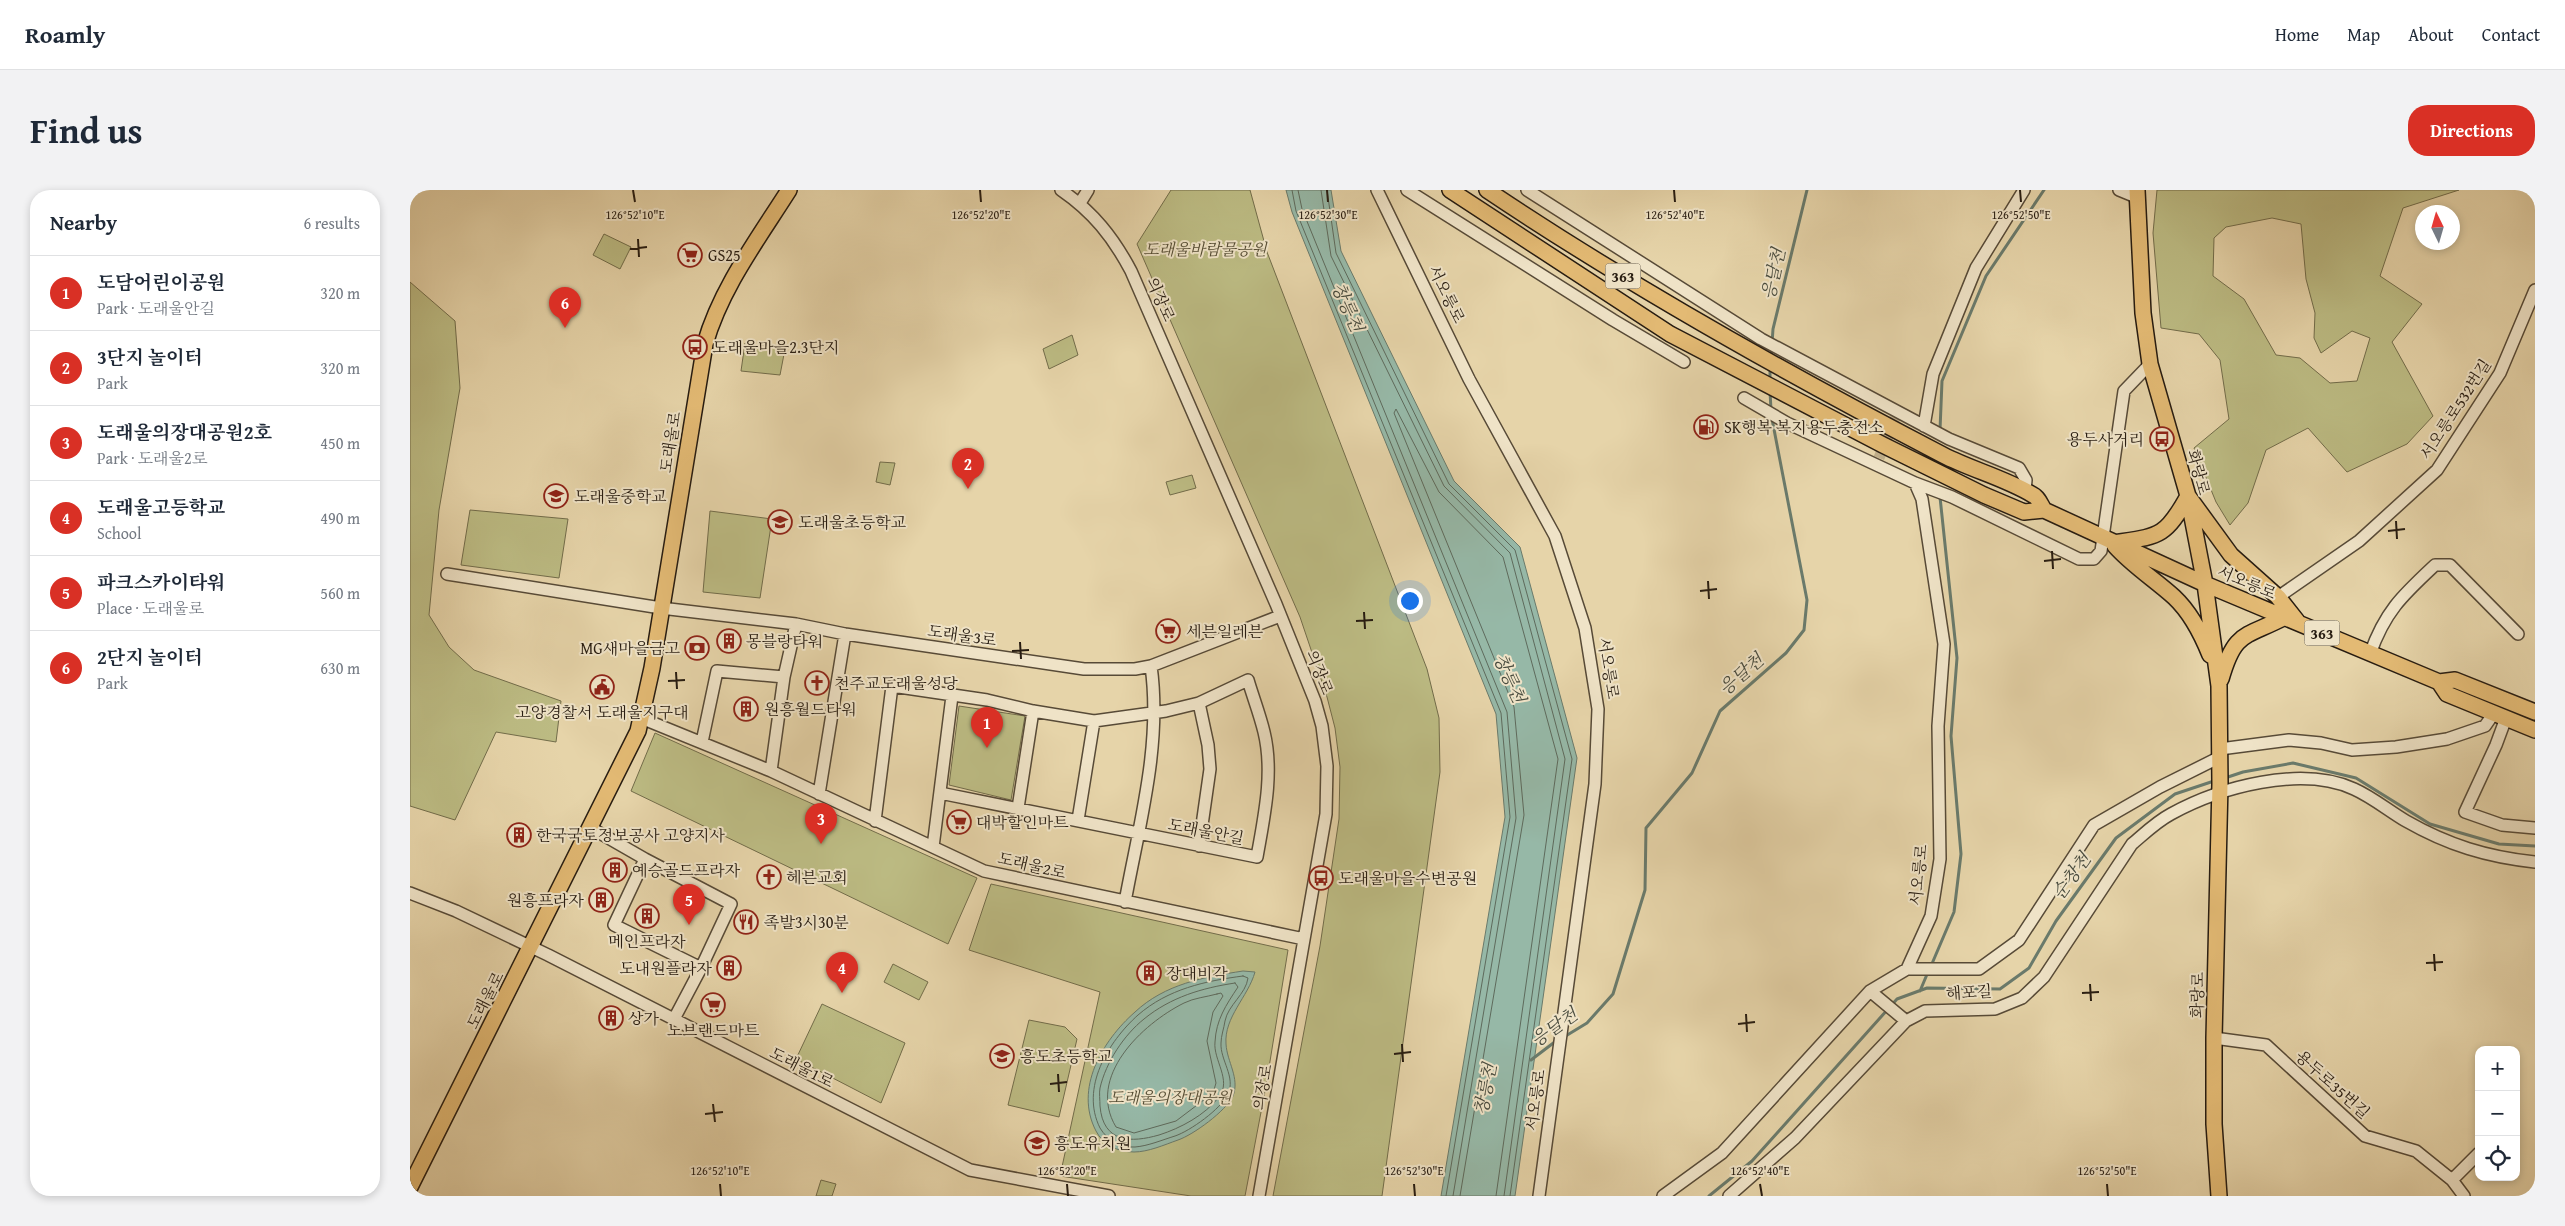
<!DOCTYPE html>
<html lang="en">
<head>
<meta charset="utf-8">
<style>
	:root { --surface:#fff; --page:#f2f2f3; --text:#1f2937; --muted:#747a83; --line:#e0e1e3; --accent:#d93025 }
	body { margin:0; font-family:"Gentium Book Plus","Noto Serif KR",serif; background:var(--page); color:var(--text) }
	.controls { position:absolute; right:15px; bottom:15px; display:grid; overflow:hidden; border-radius:10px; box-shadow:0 2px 8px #0003 }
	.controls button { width:45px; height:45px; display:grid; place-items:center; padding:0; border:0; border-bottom:1px solid var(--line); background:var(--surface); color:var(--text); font:25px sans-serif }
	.compass { position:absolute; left:2005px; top:15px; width:45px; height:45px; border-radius:50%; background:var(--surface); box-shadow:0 2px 8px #0003; rotate:355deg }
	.you { position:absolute; left:999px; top:410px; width:18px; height:18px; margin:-12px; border:4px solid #fff; border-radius:50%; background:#1a73e8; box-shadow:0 0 0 8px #1a73e833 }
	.badge { display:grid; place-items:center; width:32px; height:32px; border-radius:50%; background:var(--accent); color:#fff; font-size:16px; font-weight:700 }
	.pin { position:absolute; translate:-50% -41px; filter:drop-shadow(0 1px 2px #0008) }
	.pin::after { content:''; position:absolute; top:26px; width:18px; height:15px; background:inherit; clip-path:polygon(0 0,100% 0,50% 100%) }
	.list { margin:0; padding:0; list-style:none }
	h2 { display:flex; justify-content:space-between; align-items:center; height:65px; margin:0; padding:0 20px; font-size:21px }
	h2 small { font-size:16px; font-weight:400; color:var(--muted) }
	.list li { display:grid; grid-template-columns:32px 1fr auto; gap:15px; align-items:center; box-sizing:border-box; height:75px; padding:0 20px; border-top:1px solid var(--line) }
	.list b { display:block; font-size:19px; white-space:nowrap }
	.list p { margin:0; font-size:16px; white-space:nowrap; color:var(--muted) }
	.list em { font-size:16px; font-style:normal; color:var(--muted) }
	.icon { flex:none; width:28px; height:28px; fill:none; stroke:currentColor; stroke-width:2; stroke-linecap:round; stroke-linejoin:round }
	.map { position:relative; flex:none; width:2125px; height:1006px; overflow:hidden; border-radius:20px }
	header { display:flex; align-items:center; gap:30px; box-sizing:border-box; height:70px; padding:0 25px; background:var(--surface); border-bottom:1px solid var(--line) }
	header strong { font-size:24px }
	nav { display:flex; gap:28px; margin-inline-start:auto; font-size:18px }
	.intro { display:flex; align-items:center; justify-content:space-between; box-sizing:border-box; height:120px; padding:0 30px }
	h1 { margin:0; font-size:35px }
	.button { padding:12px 22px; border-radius:20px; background:var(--accent); color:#fff; font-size:18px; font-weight:700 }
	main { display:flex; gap:30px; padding:0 30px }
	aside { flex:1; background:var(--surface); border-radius:20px; box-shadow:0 2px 8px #0003 }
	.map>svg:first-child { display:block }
	.green { fill:#bcbb83; stroke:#726c4a; fill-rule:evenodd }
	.water { fill:#96b8a7; stroke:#6a7a6b }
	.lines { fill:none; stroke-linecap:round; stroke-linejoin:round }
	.shore { stroke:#5e6a5c; stroke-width:1 }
	.stream { stroke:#6a7a6b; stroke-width:3 }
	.minor-tunnel { stroke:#c0af8b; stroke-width:11; stroke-dasharray:11 5.5; stroke-linecap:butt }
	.minor-casing { stroke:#574a37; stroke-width:14 }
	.major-casing { stroke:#271c11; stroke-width:18 }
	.minor { stroke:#efe3c7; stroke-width:11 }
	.major { stroke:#e3ba74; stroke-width:15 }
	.ticks { fill:none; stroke:#271c11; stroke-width:2 }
	.labels { text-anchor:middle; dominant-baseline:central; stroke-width:4; stroke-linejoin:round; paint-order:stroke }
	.shield { fill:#efe3c7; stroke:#635848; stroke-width:1 }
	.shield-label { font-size:15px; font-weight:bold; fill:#271c11 }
	.park-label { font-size:16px; font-style:italic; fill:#544c33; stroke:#efe3c7 }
	.poi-label { font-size:16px; fill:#271c11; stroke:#efe3c7; text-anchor:start }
	.street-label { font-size:16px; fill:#271c11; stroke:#efe3c7 }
	.water-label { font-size:18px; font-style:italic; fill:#484b3e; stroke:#efe3c7 }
	.ticks-label { font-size:12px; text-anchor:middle; fill:#271c11; stroke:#efe3c7; stroke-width:4; stroke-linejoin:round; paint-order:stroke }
</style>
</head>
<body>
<header>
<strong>Roamly</strong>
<nav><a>Home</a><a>Map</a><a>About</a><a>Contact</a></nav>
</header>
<div class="intro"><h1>Find us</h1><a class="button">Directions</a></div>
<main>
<aside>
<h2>Nearby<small>6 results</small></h2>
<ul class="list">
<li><span class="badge">1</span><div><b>도담어린이공원</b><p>Park · 도래울안길</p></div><em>320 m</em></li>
<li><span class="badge">2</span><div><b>3단지 놀이터</b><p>Park</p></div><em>320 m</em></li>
<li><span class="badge">3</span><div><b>도래울의장대공원2호</b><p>Park · 도래울2로</p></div><em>450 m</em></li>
<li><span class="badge">4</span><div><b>도래울고등학교</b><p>School</p></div><em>490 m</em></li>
<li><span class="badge">5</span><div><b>파크스카이타워</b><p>Place · 도래울로</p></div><em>560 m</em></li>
<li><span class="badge">6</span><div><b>2단지 놀이터</b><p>Park</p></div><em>630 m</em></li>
</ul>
</aside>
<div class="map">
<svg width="2125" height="1006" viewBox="0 0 2125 1006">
	<rect width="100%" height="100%" fill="#e6d4a9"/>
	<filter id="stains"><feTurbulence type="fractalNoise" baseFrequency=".004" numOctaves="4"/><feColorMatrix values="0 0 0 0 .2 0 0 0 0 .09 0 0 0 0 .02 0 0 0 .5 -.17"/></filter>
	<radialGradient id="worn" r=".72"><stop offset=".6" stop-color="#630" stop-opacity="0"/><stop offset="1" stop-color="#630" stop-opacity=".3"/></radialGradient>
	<path class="green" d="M761 0H840L857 62 1017 479 1029 528 1030 582 972 1006H863L910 756 929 629 930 577 925 538 917 507 890 427 727 54Z
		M1747 0H2049L1993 18 1970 86 2012 114 1982 152 2023 226 1997 254 1937 282 1898 238 1856 260 1838 313 1820 335 1806 312 1784 258 1819 229 1810 170 1789 144 1751 138 1743 43ZM1862 28 1891 34 1896 89 1905 123 1904 148 1911 163 1942 141 1960 148 1947 191 1920 193 1890 168 1866 165 1834 109 1803 86 1804 48 1816 37Z
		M194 44 221 57 210 79 183 65Z
		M0 92 45 131 50 198 29 320 19 425 39 457 64 480 151 511 146 552 86 542 45 630 0 616Z
		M662 145 668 165 639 179 633 159Z
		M335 153 375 159 370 185 331 181Z
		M470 272 485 273 480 295 466 292Z
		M782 285 786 298 760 305 756 292Z
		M60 320 158 329 149 388 51 375Z
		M300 321 362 329 350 408 293 402Z
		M549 516 615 526 601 610 539 595Z
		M245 543 567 688 538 754 221 601Z
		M581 694 878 760 856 896 835 1006H781L650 986 690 802 559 760Z
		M483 774 518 792 509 810 474 792Z
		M412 814 495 853 471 913 386 869Z
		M619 830 655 837 667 849 649 927 598 915Z
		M411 990 426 994 422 1006H406Z"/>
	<path class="water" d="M876 0H921L931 61 1044 291 1110 357 1167 568 1105 1006H1031L1095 627 1086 524 882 22Z
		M833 781 845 782C838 807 814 827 816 854 817 872 830 888 823 906 816 921 783 945 768 950 754 955 738 962 724 962 708 962 693 955 686 941 664 899 692 851 725 822 755 794 794 787 833 781Z"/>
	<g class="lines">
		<path class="shore" d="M882 0 886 21 1091 523 1100 627 1036 1006
			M888 0 892 19 1097 522 1106 628 1043 1006
			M911 0 921 66 1034 296 1100 363 1155 569 1094 1006
			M917 0 926 63 1039 294 1105 360 1162 569 1100 1006
			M833 786 838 788C836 804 818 815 815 831 814 838 811 846 811 853 810 870 826 887 818 904 811 919 780 941 765 946 752 950 738 956 725 957 711 958 697 950 690 938 670 898 698 852 728 825 758 799 795 791 833 786Z
			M825 793 828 797C816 815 806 830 805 852 803 870 822 890 809 907 795 925 771 938 749 945 721 953 693 953 690 916 690 910 689 903 690 898 696 872 714 845 734 829 761 807 792 798 825 793Z
			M807 804 811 803 813 806 803 822 797 851 806 893 803 903 766 931 724 943 706 937C676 887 732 834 774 813 784 808 796 807 807 804Z
			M1050 1006 1114 625 1104 517 984 223 986 219 1029 302 1093 367 1148 569 1086 1006"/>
		<path class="stream" d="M1361 168 1363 139 1397 0
			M1360 176V190
			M1360 201 1361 220
			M1530 240 1532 191 1576 86 1634 0
			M1815 588 1833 582 1883 573 1946 588 2020 634 2089 654 2125 656
			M1521 776 1544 722 1551 664 1541 546 1547 468 1530 307
			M1510 801 1518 782
			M1154 847 1177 833 1203 804 1235 700 1236 638 1282 583 1310 521 1376 463 1394 440 1397 410 1362 229
			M1121 870 1146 851
			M1299 1006 1342 971 1487 809 1517 798 1590 799 1619 778 1646 731 1706 648 1765 604 1804 591"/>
		<path class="minor-tunnel" d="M1469 268 1485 228"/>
		<g class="minor-casing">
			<path id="minor" d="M651 0C683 22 703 47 721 81L866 414 905 511 912 536 917 576 916 624 849 1006
				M967 0 1059 189 1145 346 1175 438 1188 519 1185 594 1129 1006
				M997 0 1203 130 1274 172
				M1117 0 1351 149 1539 249 1609 278 1616 290 1615 301
				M1709 0 1726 7
				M670 13 678 0
				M1334 208 1377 233 1505 293 1542 307 1669 369H1684L1691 361 1714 201 1740 174
				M1514 236 1523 184 1566 78 1614 0
				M37 384 251 418 386 434 435 444 674 479H725L741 476 870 426
				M1868 407 1949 351 2027 280 2090 183 2125 100
				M1960 464C1975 421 1993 405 2025 375H2040L2108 444
				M231 528 361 581 574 681 894 749
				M2096 528 2086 555 2055 622 2092 635 2125 638
				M292 552 307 481 374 487
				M1810 559 1879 550 1911 553 1942 560 1986 557 2037 549 2075 536 2084 523
				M361 581 374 487 386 434
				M409 604 435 444
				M608 618 623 521
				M668 630 684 531
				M465 631 482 496 577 510 623 521 684 531 756 521 789 513 838 490C843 507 850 525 854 542 864 583 854 627 847 667L530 603
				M181 638 235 669 321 714 291 778 264 829
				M789 656 800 579 798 555 789 513
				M523 657 542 506
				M235 669 204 735 291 778
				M0 703 46 721 138 765 560 980 699 1006
				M715 712C729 635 752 555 741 476
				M1497 779 1521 726 1530 669 1528 536 1534 454 1512 309 1505 293
				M1460 801 1496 831
				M1804 848 1856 855 1955 946 2006 961 2042 990 2054 1006
				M2042 990 2069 963
				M1253 1006 1312 963 1460 801 1497 779H1569L1609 750 1684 635 1750 597 1810 567
				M1319 1006 1385 948 1496 831 1515 821 1585 819 1612 808 1634 787 1722 654C1734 644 1746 632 1761 624 1810 597 1891 575 1944 599 1962 607 1979 621 1996 631 2038 655 2077 667 2125 672"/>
		</g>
		<g class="major-casing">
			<path id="major" d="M1040 0 1260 144 1473 255 1574 305 1614 322 1634 320 1795 394 2029 492 2045 490 2125 522
				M1077 0C1223 98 1377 184 1533 265 1562 280 1595 288 1623 305 1628 307 1631 315 1634 320
				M1727 0 1733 123 1740 174 1778 306 1795 394 1809 496 1810 594 1804 848V934L1809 1006
				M1703 353C1749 346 1755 348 1778 306L1821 365 1868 407 1887 431
				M1705 356C1723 376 1744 389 1764 407 1780 422 1792 445 1800 465
				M1811 489C1825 440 1835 448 1875 427
				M2029 492 2037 504 2125 540
				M0 997 228 541 242 478 295 154C311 98 348 49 379 0"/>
		</g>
		<use href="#minor" class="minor"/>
		<use href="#major" class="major"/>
	</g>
	<path class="ticks" d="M223 0 225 12M570 0 571 12M917 0 918 12M1264 0 1265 12M1610 0 1611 12M228 49 229 67M220 59 237 57M1986 331 1987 349M1978 341 1995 339M1642 361 1643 379M1634 371 1651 369M1298 391 1299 409M1290 401 1307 399M954 422 955 439M946 431 963 430M610 452 611 469M602 461 619 460M266 482 267 499M258 491 275 490M2024 764 2025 781M2016 773 2033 772M1680 794 1681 811M1672 803 1689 802M1336 824 1337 842M1328 834 1345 832M992 854 993 872M984 864 1001 862M648 884 649 902M640 894 657 892M303 914 305 932M295 924 313 922M310 994 311 1006M657 994 658 1006M1004 994 1005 1006M1350 994 1352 1006M1697 994 1698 1006"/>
	<defs>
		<g id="supermarket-ring" transform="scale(1.25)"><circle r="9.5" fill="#efe3c7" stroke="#8f2418" stroke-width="1.5"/><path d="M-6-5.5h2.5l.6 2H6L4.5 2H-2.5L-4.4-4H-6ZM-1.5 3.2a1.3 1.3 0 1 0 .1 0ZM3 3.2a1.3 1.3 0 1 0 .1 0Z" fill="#8f2418"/></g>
		<g id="bus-ring" transform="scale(1.25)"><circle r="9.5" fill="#efe3c7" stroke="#8f2418" stroke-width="1.5"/><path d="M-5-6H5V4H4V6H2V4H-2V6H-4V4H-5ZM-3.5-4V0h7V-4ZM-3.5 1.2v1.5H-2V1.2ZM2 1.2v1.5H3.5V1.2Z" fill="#8f2418"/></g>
		<g id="fuel-ring" transform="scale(1.25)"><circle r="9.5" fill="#efe3c7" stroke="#8f2418" stroke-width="1.5"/><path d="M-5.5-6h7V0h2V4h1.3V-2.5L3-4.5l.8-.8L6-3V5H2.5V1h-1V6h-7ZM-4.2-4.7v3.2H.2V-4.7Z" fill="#8f2418"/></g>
		<g id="school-ring" transform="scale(1.25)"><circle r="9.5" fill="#efe3c7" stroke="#8f2418" stroke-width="1.5"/><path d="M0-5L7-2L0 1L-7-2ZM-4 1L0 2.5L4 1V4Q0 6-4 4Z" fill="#8f2418"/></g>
		<g id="building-ring" transform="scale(1.25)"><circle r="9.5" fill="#efe3c7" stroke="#8f2418" stroke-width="1.5"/><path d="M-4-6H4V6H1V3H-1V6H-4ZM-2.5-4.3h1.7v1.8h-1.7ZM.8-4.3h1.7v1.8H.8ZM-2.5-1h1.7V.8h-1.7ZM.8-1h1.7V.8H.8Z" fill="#8f2418"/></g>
		<g id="bank-ring" transform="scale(1.25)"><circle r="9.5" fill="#efe3c7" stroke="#8f2418" stroke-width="1.5"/><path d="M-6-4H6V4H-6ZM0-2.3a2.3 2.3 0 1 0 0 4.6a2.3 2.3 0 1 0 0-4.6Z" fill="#8f2418"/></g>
		<g id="church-ring" transform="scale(1.25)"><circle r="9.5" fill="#efe3c7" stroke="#8f2418" stroke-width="1.5"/><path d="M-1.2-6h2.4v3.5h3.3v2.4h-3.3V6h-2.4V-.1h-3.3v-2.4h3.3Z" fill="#8f2418"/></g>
		<g id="civic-ring" transform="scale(1.25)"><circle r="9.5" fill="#efe3c7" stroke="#8f2418" stroke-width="1.5"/><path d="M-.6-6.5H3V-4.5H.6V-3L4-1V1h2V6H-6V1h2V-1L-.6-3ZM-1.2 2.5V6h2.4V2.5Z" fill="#8f2418"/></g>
		<g id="restaurant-ring" transform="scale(1.25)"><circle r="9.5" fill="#efe3c7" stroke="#8f2418" stroke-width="1.5"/><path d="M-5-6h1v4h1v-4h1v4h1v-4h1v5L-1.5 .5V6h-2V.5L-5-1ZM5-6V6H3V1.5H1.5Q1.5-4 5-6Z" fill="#8f2418"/></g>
	</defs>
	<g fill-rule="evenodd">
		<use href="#supermarket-ring" x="280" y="65"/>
		<use href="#bus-ring" x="285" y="157"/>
		<use href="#fuel-ring" x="1296" y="237"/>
		<use href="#bus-ring" x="1752" y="249"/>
		<use href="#school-ring" x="146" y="306"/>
		<use href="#school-ring" x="370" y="332"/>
		<use href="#supermarket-ring" x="758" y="441"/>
		<use href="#building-ring" x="319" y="451"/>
		<use href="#bank-ring" x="287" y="458"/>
		<use href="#church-ring" x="407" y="493"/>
		<use href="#civic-ring" x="192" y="497"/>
		<use href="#building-ring" x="336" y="519"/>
		<use href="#supermarket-ring" x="549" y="632"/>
		<use href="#building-ring" x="109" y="645"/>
		<use href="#building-ring" x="205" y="680"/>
		<use href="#church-ring" x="359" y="687"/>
		<use href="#bus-ring" x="911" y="688"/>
		<use href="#building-ring" x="191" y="710"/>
		<use href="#building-ring" x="237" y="726"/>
		<use href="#restaurant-ring" x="336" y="732"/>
		<use href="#building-ring" x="319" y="778"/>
		<use href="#building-ring" x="739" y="783"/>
		<use href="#supermarket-ring" x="303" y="815"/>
		<use href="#building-ring" x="201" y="828"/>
		<use href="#school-ring" x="592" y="866"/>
		<use href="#school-ring" x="627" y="953"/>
	</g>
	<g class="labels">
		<g class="shield">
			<rect x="1195.5" y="73.5" width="35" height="25" rx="4"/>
			<rect x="1894.5" y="430.5" width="35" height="25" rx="4"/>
		</g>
		<g class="shield-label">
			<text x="1213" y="86">363</text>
			<text x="1912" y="443">363</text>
		</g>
		<g class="park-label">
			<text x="795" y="59">도래울바람물공원</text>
			<text x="760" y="907">도래울의장대공원</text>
		</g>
		<g class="poi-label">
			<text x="298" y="65">GS25</text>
			<text x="302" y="157">도래울마을2.3단지</text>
			<text x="1314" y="237">SK행복 복지용두충전소</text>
			<text x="1734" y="249" text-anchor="end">용두사거리</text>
			<text x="164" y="306">도래울중학교</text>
			<text x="388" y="332">도래울초등학교</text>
			<text x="776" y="441">세븐일레븐</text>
			<text x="336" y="451">몽블랑타워</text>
			<text x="270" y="458" text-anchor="end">MG새마을금고</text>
			<text x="424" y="493">천주교도래울성당</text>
			<text x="354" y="519">원흥월드타워</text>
			<text x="192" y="522" text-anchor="middle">고양경찰서 도래울지구대</text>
			<text x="566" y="632">대박할인마트</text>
			<text x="126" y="645">한국국토정보공사 고양지사</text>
			<text x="222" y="680">예승골드프라자</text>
			<text x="376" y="687">헤븐교회</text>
			<text x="928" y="688">도래울마을수변공원</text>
			<text x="174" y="710" text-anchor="end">원흥프라자</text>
			<text x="354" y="732">족발3시30분</text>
			<text x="237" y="751" text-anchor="middle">메인프라자</text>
			<text x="302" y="778" text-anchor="end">도내원플라자</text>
			<text x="756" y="783">장대비각</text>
			<text x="218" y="828">상가</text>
			<text x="303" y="840" text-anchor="middle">노브랜드마트</text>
			<text x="610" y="866">흥도초등학교</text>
			<text x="644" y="953">흥도유치원</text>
		</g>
		<g class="street-label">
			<text transform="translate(1037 104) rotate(64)">서오릉로</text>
			<text transform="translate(751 109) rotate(66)">의장로</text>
			<text transform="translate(2045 219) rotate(-57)">서오릉로532번길</text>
			<text transform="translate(260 252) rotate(-81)">도래울로</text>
			<text transform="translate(1789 282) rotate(75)">화랑로</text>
			<text transform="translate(1837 392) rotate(23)">서오릉로</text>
			<text transform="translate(552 445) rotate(8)">도래울3로</text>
			<text transform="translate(1199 478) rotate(81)">서오릉로</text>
			<text transform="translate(910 482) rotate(68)">의장로</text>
			<text transform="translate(796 641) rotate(11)">도래울안길</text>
			<text transform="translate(622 675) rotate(13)">도래울2로</text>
			<text transform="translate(1508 685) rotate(-84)">서오릉로</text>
			<text transform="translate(1559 802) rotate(-4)">해포길</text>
			<text transform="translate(1787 805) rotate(-89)">화랑로</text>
			<text transform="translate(75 810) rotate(-63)">도래울로</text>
			<text transform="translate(392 877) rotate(27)">도래울1로</text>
			<text transform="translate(1923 894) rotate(42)">용두로35번길</text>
			<text transform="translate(852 897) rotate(-80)">의장로</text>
			<text transform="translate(1125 910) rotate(-82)">서오릉로</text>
		</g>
		<g class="water-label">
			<text transform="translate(1363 84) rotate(-77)">응달천</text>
			<text transform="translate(938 117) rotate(66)">창릉천</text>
			<text transform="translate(1331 484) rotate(-41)">응달천</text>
			<text transform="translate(1100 488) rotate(66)">창릉천</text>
			<text transform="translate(1661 686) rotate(-54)">순창천</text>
			<text transform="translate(1144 837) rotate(-35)">응달천</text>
			<text transform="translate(1075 899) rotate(-79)">창릉천</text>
		</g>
	</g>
	<g class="ticks-label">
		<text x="225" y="29">126°52'10"E</text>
		<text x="571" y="29">126°52'20"E</text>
		<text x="918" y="29">126°52'30"E</text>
		<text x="1265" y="29">126°52'40"E</text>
		<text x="1611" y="29">126°52'50"E</text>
		<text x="310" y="985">126°52'10"E</text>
		<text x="657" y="985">126°52'20"E</text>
		<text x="1004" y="985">126°52'30"E</text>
		<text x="1350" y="985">126°52'40"E</text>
		<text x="1697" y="985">126°52'50"E</text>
	</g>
	<rect width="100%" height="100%" filter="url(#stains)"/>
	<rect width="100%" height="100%" fill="url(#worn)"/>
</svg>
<div class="controls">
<button>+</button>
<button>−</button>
<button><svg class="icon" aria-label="locate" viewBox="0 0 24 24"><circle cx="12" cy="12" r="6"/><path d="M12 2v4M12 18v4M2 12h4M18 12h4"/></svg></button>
</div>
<svg class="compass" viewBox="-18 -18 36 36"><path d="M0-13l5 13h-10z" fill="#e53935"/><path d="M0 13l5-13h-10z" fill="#747a83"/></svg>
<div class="you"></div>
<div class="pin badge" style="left:577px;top:558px">1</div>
<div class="pin badge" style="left:558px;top:299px">2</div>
<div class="pin badge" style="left:411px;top:654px">3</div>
<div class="pin badge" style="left:432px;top:803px">4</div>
<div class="pin badge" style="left:279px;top:735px">5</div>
<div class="pin badge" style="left:155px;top:138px">6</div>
</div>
</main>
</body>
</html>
